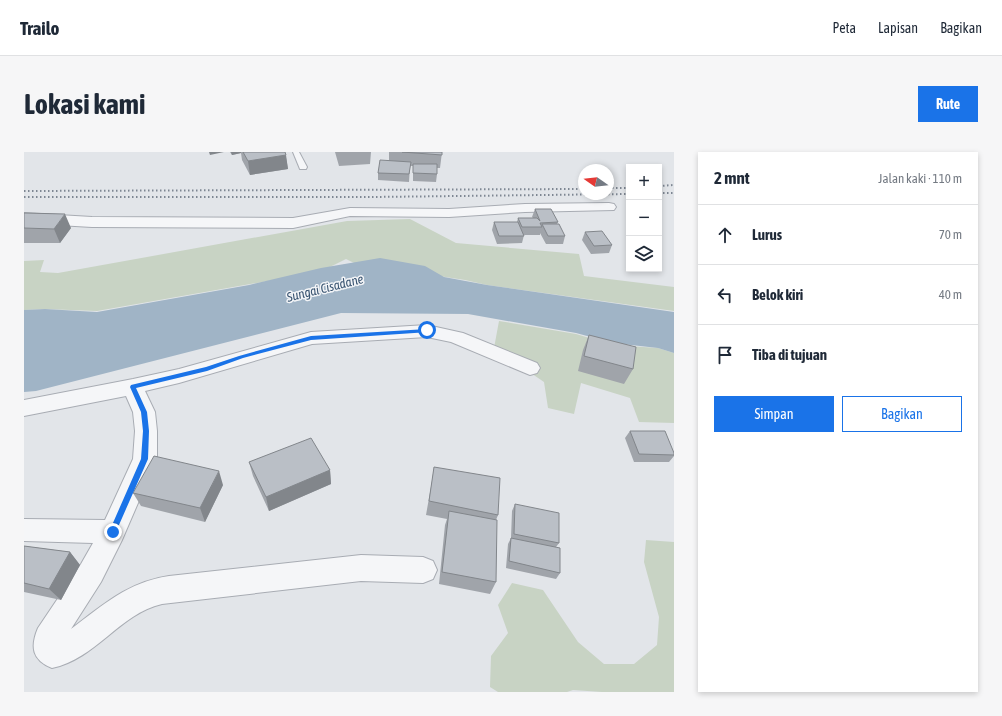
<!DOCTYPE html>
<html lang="id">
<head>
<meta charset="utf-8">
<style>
	:root { --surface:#fff; --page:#f6f6f7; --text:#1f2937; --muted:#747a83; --line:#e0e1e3; --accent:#1a73e8 }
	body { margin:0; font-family:"Asap Condensed",sans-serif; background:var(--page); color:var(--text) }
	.controls { position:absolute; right:12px; top:12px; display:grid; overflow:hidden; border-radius:0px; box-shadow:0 2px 6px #0003 }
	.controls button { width:36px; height:36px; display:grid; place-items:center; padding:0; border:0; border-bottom:1px solid var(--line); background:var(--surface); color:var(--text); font:20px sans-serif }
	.compass { position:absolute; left:554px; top:12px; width:36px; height:36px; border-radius:50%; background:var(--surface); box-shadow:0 2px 6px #0003; rotate:284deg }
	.stop { position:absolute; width:12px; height:12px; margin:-9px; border:3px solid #1a73e8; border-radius:50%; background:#fff }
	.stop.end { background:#1a73e8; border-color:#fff; box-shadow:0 1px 4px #0008 }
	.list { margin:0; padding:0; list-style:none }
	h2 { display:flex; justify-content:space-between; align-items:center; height:52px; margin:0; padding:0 16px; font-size:17px }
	h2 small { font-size:13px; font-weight:400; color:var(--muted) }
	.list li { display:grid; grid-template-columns:26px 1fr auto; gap:12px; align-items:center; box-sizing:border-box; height:60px; padding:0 16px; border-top:1px solid var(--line) }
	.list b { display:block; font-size:15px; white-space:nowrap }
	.list em { font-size:13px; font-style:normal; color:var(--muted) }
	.actions { display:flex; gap:8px; padding:12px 16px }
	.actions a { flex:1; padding:9px 0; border:1px solid var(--accent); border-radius:0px; text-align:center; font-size:14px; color:var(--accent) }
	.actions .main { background:var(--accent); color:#fff }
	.icon { flex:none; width:22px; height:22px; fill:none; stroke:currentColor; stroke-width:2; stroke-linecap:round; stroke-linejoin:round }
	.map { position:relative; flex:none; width:650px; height:540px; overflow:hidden; border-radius:0px }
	header { display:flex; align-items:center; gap:24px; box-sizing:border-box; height:56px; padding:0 20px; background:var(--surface); border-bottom:1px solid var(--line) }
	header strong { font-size:19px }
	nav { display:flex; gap:22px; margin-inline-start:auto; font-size:14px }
	.intro { display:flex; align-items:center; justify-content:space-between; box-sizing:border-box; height:96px; padding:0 24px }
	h1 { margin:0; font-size:28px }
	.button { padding:10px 18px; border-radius:0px; background:var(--accent); color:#fff; font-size:14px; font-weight:700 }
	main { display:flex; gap:24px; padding:0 24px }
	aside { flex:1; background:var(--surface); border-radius:0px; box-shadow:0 2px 6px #0003 }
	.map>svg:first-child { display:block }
	.green { fill:#c8d3c4 }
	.water { fill:#a0b4c6 }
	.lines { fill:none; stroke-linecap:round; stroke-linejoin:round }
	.service-casing { stroke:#a8acb3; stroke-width:2 }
	.minor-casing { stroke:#a8acb3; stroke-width:2 }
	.service { fill:#f5f6f8; fill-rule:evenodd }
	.minor { fill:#f5f6f8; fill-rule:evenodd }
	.rail { stroke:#7d8692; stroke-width:2; stroke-dasharray:1.5 2.5; stroke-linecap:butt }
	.wall { fill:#a0a4aa }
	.shaded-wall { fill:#82868b }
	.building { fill:#babfc6; stroke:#82868b }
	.route { fill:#1a73e8 }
	.labels { text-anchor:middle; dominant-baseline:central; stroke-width:3; stroke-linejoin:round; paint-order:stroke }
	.water-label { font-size:13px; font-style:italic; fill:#395471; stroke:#f2f4f7 }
</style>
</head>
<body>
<header>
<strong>Trailo</strong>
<nav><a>Peta</a><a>Lapisan</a><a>Bagikan</a></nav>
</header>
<div class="intro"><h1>Lokasi kami</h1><a class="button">Rute</a></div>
<main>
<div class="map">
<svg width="650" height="540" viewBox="0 0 650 540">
	<rect width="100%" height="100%" fill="#e2e5e9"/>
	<path class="green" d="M386 67 432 91 555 102 560 124 650 135V159L463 133 441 128 330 111 322 107 306 115 255 127 73 159 21 157 0 158V109L20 108 16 120 34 121 323 69Z
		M475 169 552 182 589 193 634 196 650 201V271L615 270 606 246 557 231 550 262 524 256 520 230 470 196Z
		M622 388 650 390V540H578L549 538 543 540H474L466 535 467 504 484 481 474 453 488 431 519 438 554 490 580 512H610L633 493 635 465 620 410Z"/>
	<path class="water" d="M356 106 401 114 420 125 463 133 650 160V201L634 196 589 191 552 181 444 162 317 161 12 239 0 240V158L21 157 73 160 225 133 297 116Z"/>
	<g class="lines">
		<g class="service-casing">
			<path id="service" d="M269 0H275L283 15 282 17H276Z"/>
		</g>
		<g class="minor-casing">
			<path id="minor" d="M585 51 590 52 592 55 590 58 501 60 425 65 326 64 269 76 68 75 0 71V61L68 65 269 66 326 56 425 57 501 52Z
				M403 173 439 181 513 211 516 216 513 221 506 223 427 190 403 185 288 192 155 231 121 239 131 260 133 279V307L98 388 77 430 47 477C79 453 104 430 145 424L337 403 399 405 409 409 413 418 409 427 399 431 337 429 138 452C95 462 72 507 28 516 8 508 6 495 14 476L57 412 69 391 0 389V367L81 368 109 307 111 279 109 260 102 244 0 264V248L109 227 155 217 287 180Z"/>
		</g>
		<use href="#service" class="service"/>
		<use href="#minor" class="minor"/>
		<path class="rail" d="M635 34 650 33
			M584 36H605
			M0 39 560 37
			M635 41H650
			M0 45H349L605 42"/>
	</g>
	<path class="wall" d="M206 0H261L264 17 226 23 218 8 217 1 208 3Z
		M311 0H347L346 12 315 14Z
		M365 0H418L416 16H413V22L412 30 389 29V14H386L385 30 354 28V21L365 9Z
		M511 57 534 70 533 72 541 84 539 92H522L516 81V83H500L498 91 473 92 468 78 470 70H493L494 66H509L508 65Z
		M0 61 47 76 36 91H0Z
		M561 80 588 93 585 101 567 102 558 88Z
		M565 183 609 217 600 232 554 219 559 198Z
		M606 279 650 301V304L645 310H610L601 286Z
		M225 310 306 318 307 332 245 359 229 324Z
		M410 315 474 363 472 368V430L466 442 415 432 421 373 423 367 402 363 408 329Z
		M199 333 181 370 117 354 109 341Z
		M491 352 535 391 532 395 536 421 532 427 482 416 484 392 487 386 488 359Z
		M0 394 46 400 56 413 37 448 0 440Z"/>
	<path class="shaded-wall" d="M185 0H200L186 3Z
		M207 0H217V1L208 3Z
		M262 3 264 17 226 23 224 9Z
		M41 62 47 76 36 91 30 77Z
		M306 318 307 332 245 359 242 345Z
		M195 319 199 333 181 370 176 356Z
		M46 400 56 413 37 448 25 437Z"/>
	<path class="building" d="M219 0H261L262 3 224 9Z
		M378 0H418V3Z
		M356 8 387 10 385 22 354 21Z
		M389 12H413V22L389 21Z
		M511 57H527L534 70 516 71 518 75H498L494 66H513L516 69Z
		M0 61 41 62 30 77 0 76Z
		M470 70H494L500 84H475Z
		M518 72H535L541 84H524Z
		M578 79 588 93 570 94 561 80Z
		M565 183 612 195 609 217 560 204Z
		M606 279H641L650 301V303L615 302Z
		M287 286 306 318 242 345 225 310Z
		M130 304 195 319 176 356 109 341Z
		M410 315 476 326 474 363 405 349Z
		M491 352 535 361V391L490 382Z
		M425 359 473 368 472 430 418 420Z
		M487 386 536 396V421L485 409Z
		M0 394 46 400 25 437 0 431Z"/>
	<path class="route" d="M403 177 405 178V180L287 188 219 206 183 219 112 236 123 260 125 279 124 307 91 382H86L85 380 117 307 119 279 117 260 106 235 107 233 182 215 215 204 287 184Z"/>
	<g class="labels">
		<g class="water-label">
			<text transform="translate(301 136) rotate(-14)">Sungai Cisadane</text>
		</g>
	</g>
</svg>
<div class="controls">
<button>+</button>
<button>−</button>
<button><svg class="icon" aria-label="layers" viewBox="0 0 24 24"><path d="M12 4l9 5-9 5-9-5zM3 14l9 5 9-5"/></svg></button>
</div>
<svg class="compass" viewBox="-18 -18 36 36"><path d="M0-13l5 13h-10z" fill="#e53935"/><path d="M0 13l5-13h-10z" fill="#747a83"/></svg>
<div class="stop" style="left:403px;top:178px"></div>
<div class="stop end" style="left:89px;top:380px"></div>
</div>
<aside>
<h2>2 mnt<small>Jalan kaki · 110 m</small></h2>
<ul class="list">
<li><svg class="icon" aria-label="ahead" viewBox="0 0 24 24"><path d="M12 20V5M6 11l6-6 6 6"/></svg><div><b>Lurus</b></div><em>70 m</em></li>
<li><svg class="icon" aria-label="left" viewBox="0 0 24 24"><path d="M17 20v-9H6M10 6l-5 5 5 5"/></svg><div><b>Belok kiri</b></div><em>40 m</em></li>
<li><svg class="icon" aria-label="arrive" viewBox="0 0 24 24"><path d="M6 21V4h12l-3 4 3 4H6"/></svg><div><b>Tiba di tujuan</b></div></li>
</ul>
<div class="actions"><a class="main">Simpan</a><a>Bagikan</a></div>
</aside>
</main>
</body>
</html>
